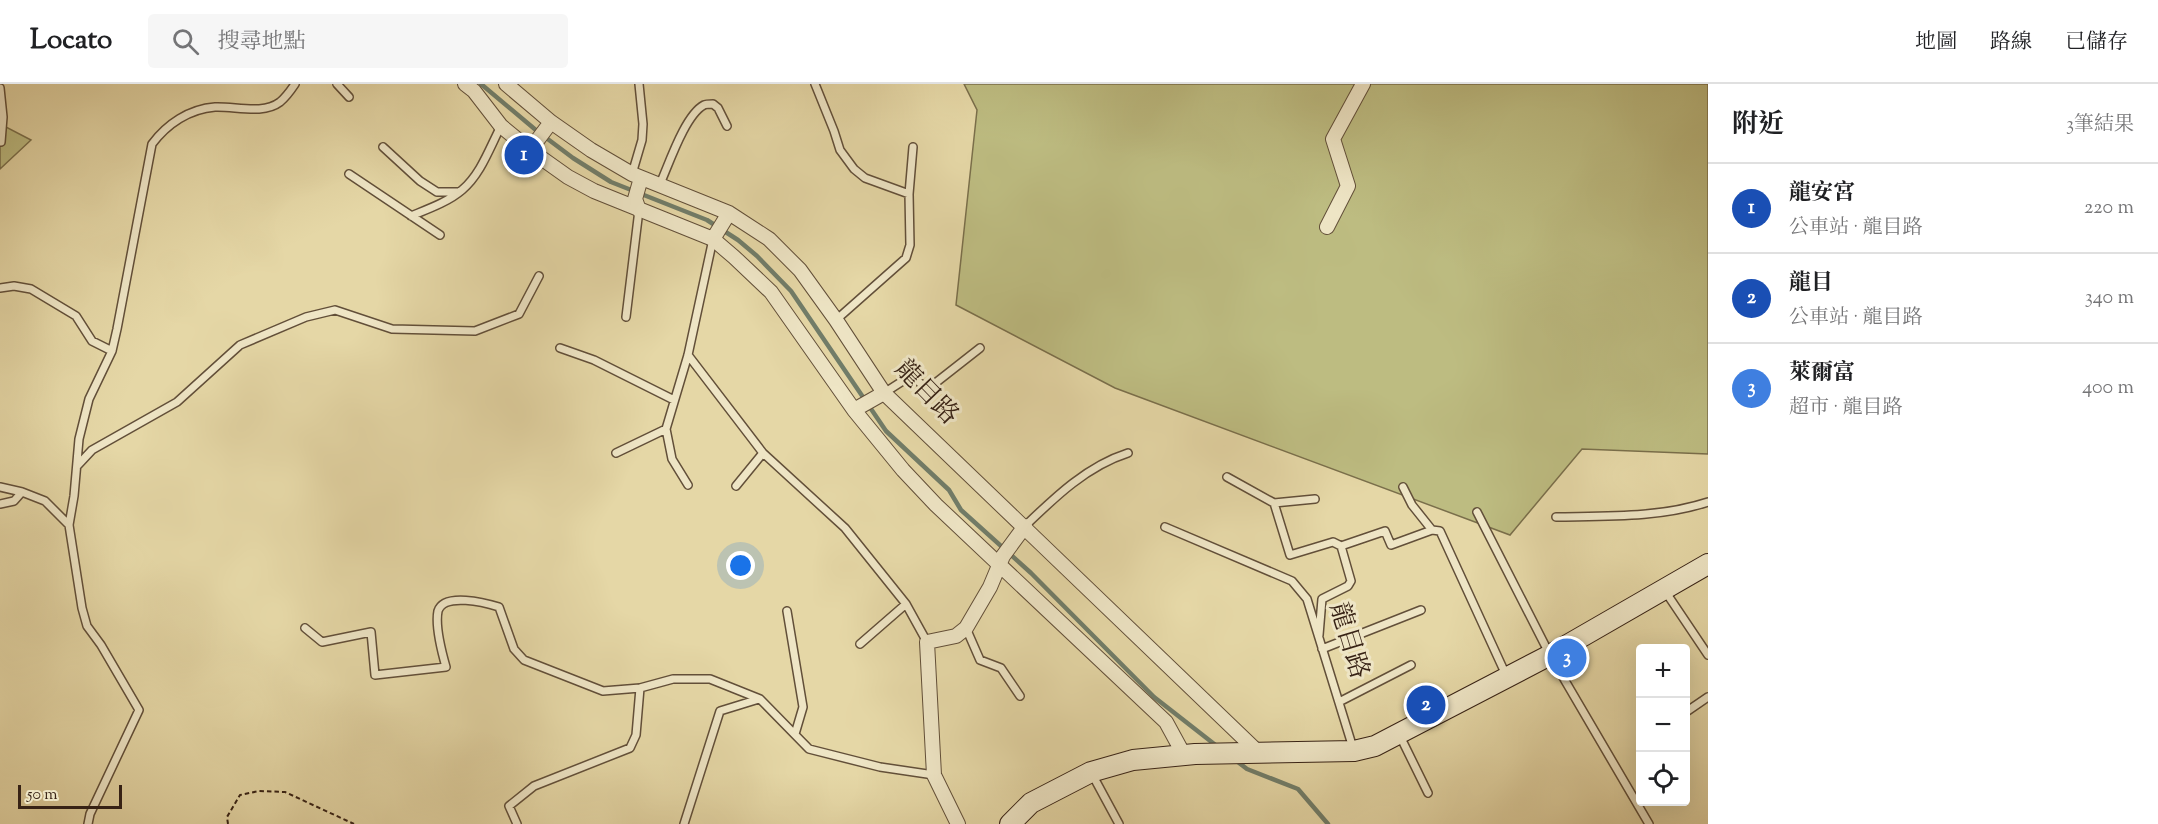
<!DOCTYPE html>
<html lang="zh-TW">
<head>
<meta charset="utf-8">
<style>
	:root { --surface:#fff; --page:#f6f6f6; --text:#202124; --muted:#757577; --line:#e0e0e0; --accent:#8f2418 }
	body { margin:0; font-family:"Sorts Mill Goudy","Noto Serif TC",serif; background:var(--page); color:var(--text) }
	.controls { position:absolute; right:18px; bottom:18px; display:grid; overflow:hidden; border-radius:6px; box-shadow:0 6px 24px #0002 }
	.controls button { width:54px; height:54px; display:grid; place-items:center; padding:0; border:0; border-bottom:2px solid var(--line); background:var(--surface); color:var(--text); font:30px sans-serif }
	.scale { position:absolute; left:18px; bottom:15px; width:104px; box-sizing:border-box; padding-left:6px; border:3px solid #372215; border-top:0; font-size:16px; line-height:21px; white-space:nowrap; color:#372215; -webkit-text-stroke:4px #eee5c5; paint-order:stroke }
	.you { position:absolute; left:741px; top:482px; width:21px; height:21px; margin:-15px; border:4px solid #fff; border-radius:50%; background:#1a73e8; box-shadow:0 0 0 9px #1a73e833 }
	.badge { display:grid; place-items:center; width:39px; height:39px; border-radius:50%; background:var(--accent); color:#fff; font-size:20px; font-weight:700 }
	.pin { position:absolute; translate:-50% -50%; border:3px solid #fff; box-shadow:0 2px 6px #0006 }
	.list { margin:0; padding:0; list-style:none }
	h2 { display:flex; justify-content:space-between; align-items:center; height:78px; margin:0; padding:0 24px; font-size:26px }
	h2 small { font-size:20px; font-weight:400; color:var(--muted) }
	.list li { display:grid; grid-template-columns:39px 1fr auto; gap:18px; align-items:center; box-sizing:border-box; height:90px; padding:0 24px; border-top:2px solid var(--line) }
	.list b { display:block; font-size:22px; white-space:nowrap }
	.list p { margin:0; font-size:20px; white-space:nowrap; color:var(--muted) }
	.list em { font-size:20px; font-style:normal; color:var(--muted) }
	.icon { flex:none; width:33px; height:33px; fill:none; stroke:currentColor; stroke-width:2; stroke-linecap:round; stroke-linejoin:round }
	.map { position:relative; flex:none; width:1708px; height:740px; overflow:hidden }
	header { display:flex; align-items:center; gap:36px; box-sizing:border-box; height:84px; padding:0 30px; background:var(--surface); border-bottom:2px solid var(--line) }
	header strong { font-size:28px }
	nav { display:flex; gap:33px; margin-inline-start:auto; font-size:21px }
	.search { width:420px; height:54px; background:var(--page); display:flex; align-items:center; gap:15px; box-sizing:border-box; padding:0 21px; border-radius:6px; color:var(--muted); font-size:22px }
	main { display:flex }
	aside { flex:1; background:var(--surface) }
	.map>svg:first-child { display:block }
	.green { fill:#bdbc81; stroke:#7a6f4b; stroke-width:1.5 }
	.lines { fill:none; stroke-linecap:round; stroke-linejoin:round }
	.stream { stroke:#717d69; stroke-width:4.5 }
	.lane-casing { stroke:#624f39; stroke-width:10 }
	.street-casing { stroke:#624f39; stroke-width:16 }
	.secondary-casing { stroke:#372215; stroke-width:22 }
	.path { stroke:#372215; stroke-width:2; stroke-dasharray:4.5 3; stroke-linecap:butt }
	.lane { stroke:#eee5c5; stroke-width:7 }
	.street { stroke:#eee5c5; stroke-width:14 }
	.secondary { stroke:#eee5c5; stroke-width:20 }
	.labels { text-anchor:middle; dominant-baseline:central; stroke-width:6; stroke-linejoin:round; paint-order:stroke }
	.street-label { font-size:26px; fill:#372215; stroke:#eee5c5 }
</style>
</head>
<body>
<header>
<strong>Locato</strong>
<div class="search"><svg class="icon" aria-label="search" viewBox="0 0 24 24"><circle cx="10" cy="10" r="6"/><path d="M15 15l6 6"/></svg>搜尋地點</div>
<nav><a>地圖</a><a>路線</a><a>已儲存</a></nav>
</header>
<main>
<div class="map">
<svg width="1708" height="740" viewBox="0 0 1708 740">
	<rect width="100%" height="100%" fill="#e5d7a6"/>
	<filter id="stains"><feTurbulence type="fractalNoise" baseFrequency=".00333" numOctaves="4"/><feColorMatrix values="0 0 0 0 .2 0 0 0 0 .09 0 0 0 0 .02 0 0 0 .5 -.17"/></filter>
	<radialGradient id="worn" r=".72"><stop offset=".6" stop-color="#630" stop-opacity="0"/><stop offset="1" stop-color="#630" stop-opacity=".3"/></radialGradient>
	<path class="green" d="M964 0H1708V370L1582 365 1510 451 1115 304 956 221 977 26Z
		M0 40 31 56 0 85Z"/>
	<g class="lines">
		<path class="stream" d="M481 0 537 47 573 74 611 98 707 136 738 156 757 172 791 207 886 347 949 406 961 426 1031 489 1154 613 1218 663
			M1234 675 1247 685 1298 705 1328 740"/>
		<g class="lane-casing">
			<path id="lane" d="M337 0 349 13
				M815 0 834 47 840 66 854 85 865 94 909 110
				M0 4 3 33 1 58
				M383 63 420 97 437 108H458
				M349 90 440 151
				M632 90 642 56 643 40 639 0
				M660 100C669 80 685 31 704 21 706 20 711 20 713 20L718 24 727 42
				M411 132C428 125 448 118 462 106 481 90 490 63 501 42
				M0 204 14 202 31 205 76 232 92 257 112 267
				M626 233 639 126
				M836 236 906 174 910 161 909 110 913 63
				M560 264 594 276 674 316
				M688 271 763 369 845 444 906 520 927 558
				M907 282 912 291 925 304H929L980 264
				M884 309 912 291
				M616 369 666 345
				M77 382 92 366 177 318 240 261 306 233 335 226 392 245 475 247 519 230 539 192
				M1227 393 1274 419 1290 471 1333 458 1341 462
				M688 401 672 375 666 345 688 271 713 155
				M736 402 763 369
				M0 403 22 408 14 417 0 420
				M1403 403 1412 421 1432 446 1440 447 1506 591
				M22 408 45 417 69 441
				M1274 419 1315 415
				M1477 428 1550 571 1649 740
				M1556 433C1607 432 1659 434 1708 418
				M1025 442C1055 413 1087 382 1128 369
				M1165 443 1292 497 1307 515 1353 664
				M1665 507 1708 571
				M787 527 803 623 795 650
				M305 544 322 558 371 548 375 591 446 583C442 569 435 542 438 527 444 508 486 519 499 523L514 565 524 576 603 607 640 604 673 595H710L760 615 809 665 880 683 934 691
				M966 544 980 576 1001 584 1020 612
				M1319 551 1322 515 1348 502 1351 497 1341 462 1385 447 1391 461 1432 446
				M860 560 906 520
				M1322 565 1421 526
				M1339 618 1411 581
				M1686 628 1708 613
				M1400 652 1428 709
				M1092 690 1119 740
				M88 740 90 730 139 626 101 561 87 542 82 524 69 441 74 412 79 355 89 315 112 267 117 245 152 60C167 40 189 25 215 23 235 22 263 31 280 18 286 13 291 6 295 0
				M517 740 509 722 534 702 630 664 636 651 640 604
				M684 740 720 627 759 615"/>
		</g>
		<g class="street-casing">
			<path id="street" d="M465 0 474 7 501 42 530 66 568 93 594 107 713 155 734 173 771 208 854 326 903 386 936 421 1166 638 1184 671
				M506 0 551 38 591 66 632 90 729 129 769 155 800 186 836 236 884 309 1260 670
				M530 66 551 38
				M639 126 635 115 641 94
				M1327 143 1348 102 1333 55 1363 0
				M713 155 729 129
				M854 326 884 309
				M958 740 934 691 927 558 956 552 966 544 990 503 1003 472 1025 442"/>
		</g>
		<g class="secondary-casing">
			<path id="secondary" d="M1010 740 1031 719 1091 688 1133 676 1195 670 1354 667 1375 662 1550 571 1708 480"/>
		</g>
		<path class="path" d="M228 740 227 733 240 711 259 707 285 708 354 740"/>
		<use href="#lane" class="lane"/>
		<use href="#street" class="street"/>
		<use href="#secondary" class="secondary"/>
	</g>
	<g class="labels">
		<g class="street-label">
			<text transform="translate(926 309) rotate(46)">龍目路</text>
			<text transform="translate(1348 557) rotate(73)">龍目路</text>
		</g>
	</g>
	<rect width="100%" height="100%" filter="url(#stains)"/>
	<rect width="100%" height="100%" fill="url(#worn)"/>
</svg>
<div class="controls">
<button>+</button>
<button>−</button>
<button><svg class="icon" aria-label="locate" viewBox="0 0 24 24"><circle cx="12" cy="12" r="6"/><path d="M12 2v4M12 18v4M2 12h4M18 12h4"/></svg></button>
</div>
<div class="scale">50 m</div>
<div class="you"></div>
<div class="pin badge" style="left:524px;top:71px;background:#1a4fb4">1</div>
<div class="pin badge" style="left:1426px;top:621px;background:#1a4fb4">2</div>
<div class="pin badge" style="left:1567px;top:574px;background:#3f7fe0">3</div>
</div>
<aside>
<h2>附近<small>3筆結果</small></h2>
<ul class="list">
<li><span class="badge" style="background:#1a4fb4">1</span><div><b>龍安宮</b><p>公車站 · 龍目路</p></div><em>220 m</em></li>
<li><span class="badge" style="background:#1a4fb4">2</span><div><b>龍目</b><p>公車站 · 龍目路</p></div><em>340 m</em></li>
<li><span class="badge" style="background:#3f7fe0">3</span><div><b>萊爾富</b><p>超市 · 龍目路</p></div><em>400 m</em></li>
</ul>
</aside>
</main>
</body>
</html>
